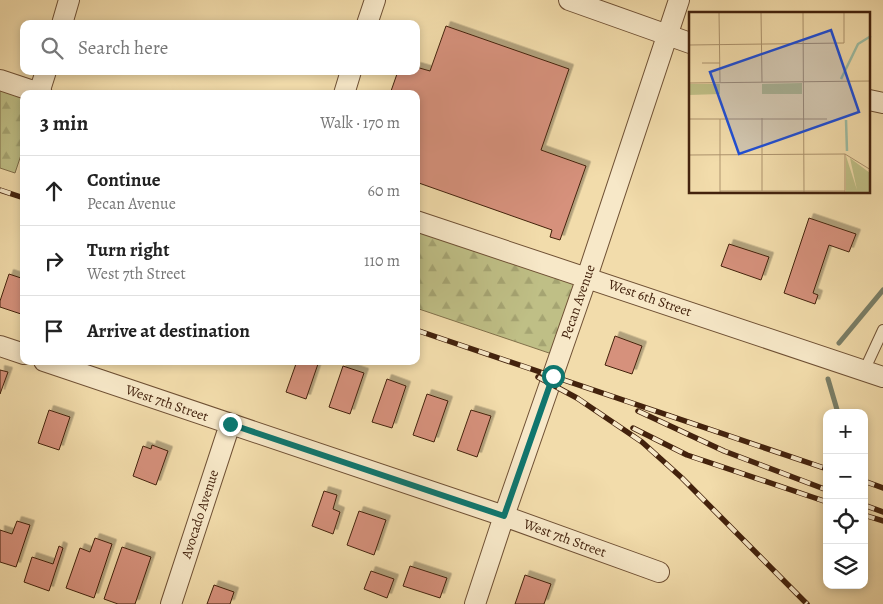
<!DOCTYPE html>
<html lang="en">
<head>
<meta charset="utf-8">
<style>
	:root { --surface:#fff; --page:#f2f2f2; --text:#222; --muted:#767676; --line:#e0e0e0 }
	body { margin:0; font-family:Alegreya,serif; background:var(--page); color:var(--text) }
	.controls { position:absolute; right:15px; bottom:15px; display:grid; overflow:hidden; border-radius:10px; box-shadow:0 2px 8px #0003 }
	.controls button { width:45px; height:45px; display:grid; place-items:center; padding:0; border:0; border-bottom:1px solid var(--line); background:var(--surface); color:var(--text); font:25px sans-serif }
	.stop { position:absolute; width:15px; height:15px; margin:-11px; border:4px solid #0f766e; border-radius:50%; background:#fff }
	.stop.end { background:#0f766e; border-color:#fff; box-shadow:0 1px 5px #0008 }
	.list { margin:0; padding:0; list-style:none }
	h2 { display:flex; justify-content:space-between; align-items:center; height:65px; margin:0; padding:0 20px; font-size:21px }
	h2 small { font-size:16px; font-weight:400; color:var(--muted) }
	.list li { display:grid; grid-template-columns:32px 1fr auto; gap:15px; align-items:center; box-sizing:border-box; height:70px; padding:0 20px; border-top:1px solid var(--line) }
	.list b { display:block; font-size:19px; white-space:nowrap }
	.list p { margin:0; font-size:16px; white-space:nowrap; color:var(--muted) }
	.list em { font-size:16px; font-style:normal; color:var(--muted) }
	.icon { flex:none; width:28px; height:28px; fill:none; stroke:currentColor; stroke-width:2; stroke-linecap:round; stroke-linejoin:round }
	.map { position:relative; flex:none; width:883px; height:604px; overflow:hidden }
	.search { position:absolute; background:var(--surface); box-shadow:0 2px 8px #0003; left:20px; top:20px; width:400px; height:55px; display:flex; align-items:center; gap:12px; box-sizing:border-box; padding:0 18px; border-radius:10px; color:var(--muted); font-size:19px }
	.panel { position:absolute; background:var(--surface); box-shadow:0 2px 8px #0003; left:20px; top:90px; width:400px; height:275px; border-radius:10px }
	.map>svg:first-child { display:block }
	.forest { fill:url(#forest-firs); stroke:#81704a }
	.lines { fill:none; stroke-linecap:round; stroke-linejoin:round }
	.stream { stroke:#797e67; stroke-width:5 }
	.building { fill:#d6917c; stroke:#43220d; filter:url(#shadow) }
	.lane-casing { stroke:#6f5034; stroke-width:12 }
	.street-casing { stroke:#6f5034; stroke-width:22 }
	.lane { stroke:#f7e8c8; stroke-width:10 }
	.street { stroke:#f7e8c8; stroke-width:20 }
	.rail-casing { stroke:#43220d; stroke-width:5.5 }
	.rail { stroke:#f7e8c8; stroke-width:4; stroke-dasharray:11; stroke-linecap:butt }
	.route { stroke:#0f766e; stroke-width:6 }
	.labels { text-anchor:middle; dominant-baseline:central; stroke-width:4.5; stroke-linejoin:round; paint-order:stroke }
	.street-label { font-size:14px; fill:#43220d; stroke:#f7e8c8 }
	.inset-river { fill:none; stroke:#9dbca3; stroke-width:2.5 }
	.inset-road { fill:none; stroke:#ac926c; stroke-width:1 }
	.view { fill:#1d4ed8; fill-opacity:0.15; stroke:#1d4ed8; stroke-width:2.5 }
	.inset-edge { fill:none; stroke:#43220d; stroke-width:2.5 }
</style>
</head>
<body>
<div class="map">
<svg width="883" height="604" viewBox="0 0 883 604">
	<defs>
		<pattern id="forest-firs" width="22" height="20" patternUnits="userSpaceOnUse" patternTransform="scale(1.25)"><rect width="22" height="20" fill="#bfbf86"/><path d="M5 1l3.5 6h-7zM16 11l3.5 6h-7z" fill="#a5a472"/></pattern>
		<filter id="shadow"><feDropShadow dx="4.5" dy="-4.5" stdDeviation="0" flood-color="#0004"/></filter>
	</defs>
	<rect width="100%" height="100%" fill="#f2dcab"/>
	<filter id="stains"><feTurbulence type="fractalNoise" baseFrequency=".004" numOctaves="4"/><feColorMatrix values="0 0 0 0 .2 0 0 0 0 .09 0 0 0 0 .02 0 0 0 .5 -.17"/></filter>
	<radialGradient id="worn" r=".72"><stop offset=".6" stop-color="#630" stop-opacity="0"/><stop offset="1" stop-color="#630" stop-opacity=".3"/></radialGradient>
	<path class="forest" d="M0 90 24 98V146L15 173 0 168Z
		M416 231 576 284 552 354 416 308Z"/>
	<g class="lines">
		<path class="stream" d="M839 343 883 290
			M828 379 838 413"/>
	</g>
	<path class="building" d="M446 26 569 69 541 150 586 166 560 240 550 237 552 230 416 182V94H390L398 71H416V67L430 71Z
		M809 218 856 234 849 252 829 245 813 293 818 295 815 304 784 293Z
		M729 244 769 257 761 280 721 266Z
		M9 274 24 279V315L0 307V301Z
		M615 336 642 346 632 374 605 365Z
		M297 361H319L306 399 286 392Z
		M343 366 364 373 350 414 329 407Z
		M0 370 8 372 0 394Z
		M387 379 406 386 392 428 372 422Z
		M427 394 448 401 434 442 413 435Z
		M49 410 70 417 59 450 38 443Z
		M471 410 491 416 477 457 457 450Z
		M152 445 168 451 156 485 133 476 143 446 151 449Z
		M324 491 337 495 333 509 340 512 333 534 312 526Z
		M359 511 386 520 374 555 347 545Z
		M17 521 30 525 16 567 0 562V530L12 534Z
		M95 538 112 544 94 598 66 588 80 548 90 552Z
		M59 546 63 548 49 591 24 582 32 557 53 564Z
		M122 547 151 557 135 604H118L104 599Z
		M410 566 447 578 440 598 403 586Z
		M371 571 394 579 387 598 364 589Z
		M525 575 551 584 544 604H515Z
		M214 585 234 592 230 604H207Z"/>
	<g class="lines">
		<g class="lane-casing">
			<path id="lane" d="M864 371 883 330"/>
		</g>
		<g class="street-casing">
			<path id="street" d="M569 0 690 43
				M62 24 69 0
				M367 24 375 0
				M0 80 42 94
				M39 93 46 71
				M344 94 351 71
				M869 100 883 103
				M416 221 883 377
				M0 346 24 354
				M44 361 504 516 659 572
				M171 604 230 424
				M475 604 504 516 587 277 679 0"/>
		</g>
		<use href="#lane" class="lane"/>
		<use href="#street" class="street"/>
		<g class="rail-casing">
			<path id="rail" d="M0 190 24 198
				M416 330 827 469
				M538 377 577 398 642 442 682 478 807 604
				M638 411 724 451 827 490
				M633 428 687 455 827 502
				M864 481 883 488
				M864 505 883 512
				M864 515 883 521"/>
		</g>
		<use href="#rail" class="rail"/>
	</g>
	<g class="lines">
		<path class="route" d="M230 424 504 516 553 376"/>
	</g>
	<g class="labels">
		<g class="street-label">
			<text transform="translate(650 298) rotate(19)">West 6th Street</text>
			<text transform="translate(578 302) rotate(-71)">Pecan Avenue</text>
			<text transform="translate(167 403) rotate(19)">West 7th Street</text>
			<text transform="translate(200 514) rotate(-72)">Avocado Avenue</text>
			<text transform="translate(565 538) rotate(20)">West 7th Street</text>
		</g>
	</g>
	<g transform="translate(689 12)">
		<rect width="181" height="181" fill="#f2dcab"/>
		<path d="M113 71V82H73V72ZM0 72H31V82L0 83Z" fill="#bfbf86"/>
		<path d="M157 144 168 178 161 146 181 161 182 181H157Z" fill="#bfbf86"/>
		<path class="inset-river" d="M152 67 169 32 182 24M157 108 158 139"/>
		<path class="inset-road" d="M30 0 31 70M72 0 73 70M114 0 115 181M0 33 155 31V0M13 51H31M0 71 182 69M73 106V179M0 107H138M31 107V180M0 143 156 142 182 158M31 179H156M156 180V142"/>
		<path class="view" d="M142 18 170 100 50 142 21 60Z"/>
		<rect width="181" height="181" class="inset-edge"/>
	</g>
	<rect width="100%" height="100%" filter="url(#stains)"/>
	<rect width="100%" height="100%" fill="url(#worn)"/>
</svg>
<div class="controls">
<button>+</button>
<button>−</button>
<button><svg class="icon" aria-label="locate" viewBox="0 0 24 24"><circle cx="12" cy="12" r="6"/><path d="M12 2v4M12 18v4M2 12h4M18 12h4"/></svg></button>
<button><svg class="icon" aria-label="layers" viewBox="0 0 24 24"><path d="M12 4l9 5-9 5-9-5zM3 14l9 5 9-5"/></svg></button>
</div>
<div class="stop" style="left:553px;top:376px"></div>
<div class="stop end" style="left:230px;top:424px"></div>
<div class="search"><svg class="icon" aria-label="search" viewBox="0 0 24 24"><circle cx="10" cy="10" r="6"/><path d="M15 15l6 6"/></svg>Search here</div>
<section class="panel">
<h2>3 min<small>Walk · 170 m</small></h2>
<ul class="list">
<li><svg class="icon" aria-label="ahead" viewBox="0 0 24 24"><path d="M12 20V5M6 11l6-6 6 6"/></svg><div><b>Continue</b><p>Pecan Avenue</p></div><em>60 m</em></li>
<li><svg class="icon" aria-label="right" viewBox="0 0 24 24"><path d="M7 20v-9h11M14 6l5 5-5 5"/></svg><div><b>Turn right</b><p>West 7th Street</p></div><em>110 m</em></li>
<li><svg class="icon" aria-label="arrive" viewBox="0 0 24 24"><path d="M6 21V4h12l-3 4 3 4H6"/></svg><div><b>Arrive at destination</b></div></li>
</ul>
</section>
</div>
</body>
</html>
